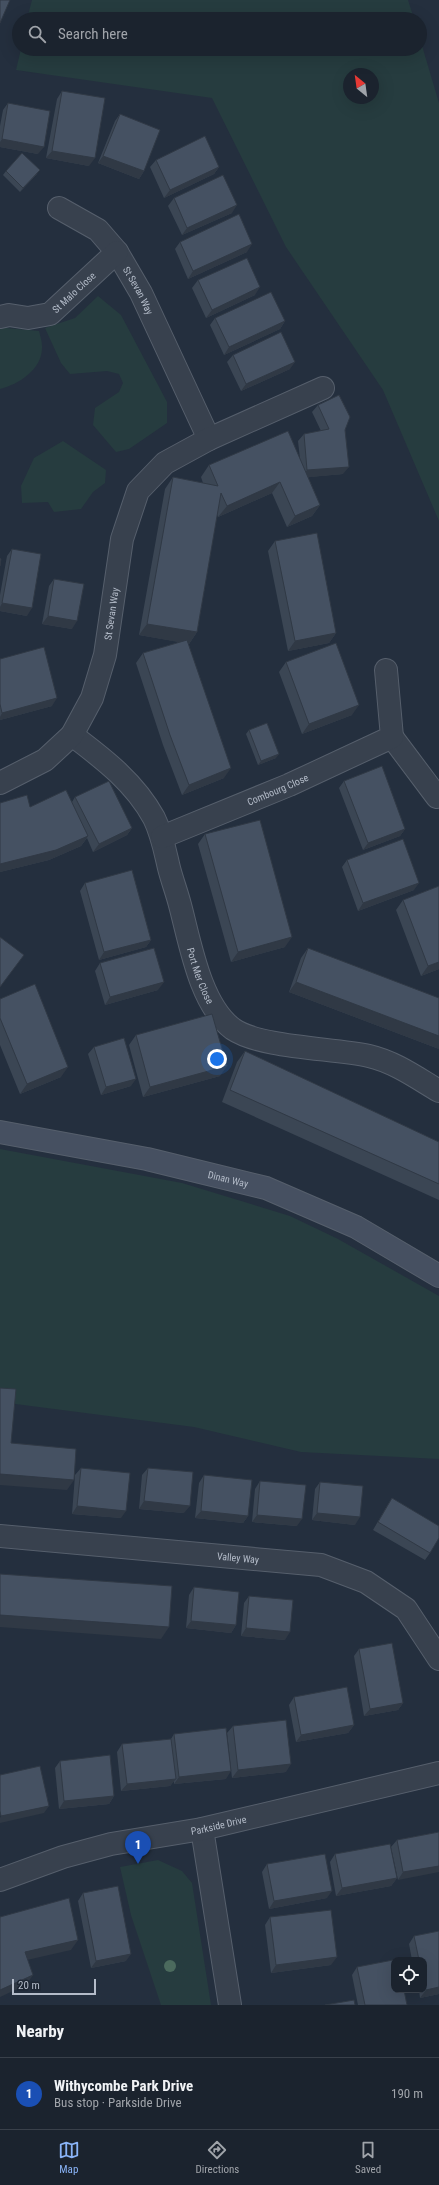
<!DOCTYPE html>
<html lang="en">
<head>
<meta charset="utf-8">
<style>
	:root { --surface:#1b232e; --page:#242b36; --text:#f1f3f6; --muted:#a0a4aa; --line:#39404a; --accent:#8ab4f8 }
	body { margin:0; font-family:"Roboto Condensed",sans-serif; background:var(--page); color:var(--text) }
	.controls { position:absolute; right:12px; bottom:12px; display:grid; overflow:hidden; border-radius:8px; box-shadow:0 4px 16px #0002 }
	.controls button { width:36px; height:36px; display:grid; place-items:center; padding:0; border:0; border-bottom:1px solid var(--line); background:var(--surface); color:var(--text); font:20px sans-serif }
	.compass { position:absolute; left:343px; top:68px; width:36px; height:36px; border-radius:50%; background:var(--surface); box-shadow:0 4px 16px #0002; rotate:331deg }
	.scale { position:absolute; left:12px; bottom:10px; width:84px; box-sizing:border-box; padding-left:4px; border:2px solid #b4bcc9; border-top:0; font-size:11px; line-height:14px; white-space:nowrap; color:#b4bcc9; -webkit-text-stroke:3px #1d2633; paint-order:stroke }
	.you { position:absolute; left:217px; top:1059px; width:14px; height:14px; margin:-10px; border:3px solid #fff; border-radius:50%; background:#1a73e8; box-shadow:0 0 0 6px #1a73e833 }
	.badge { display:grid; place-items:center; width:26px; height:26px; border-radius:50%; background:var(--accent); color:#fff; font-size:13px; font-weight:700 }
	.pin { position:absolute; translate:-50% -33px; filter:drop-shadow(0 1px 2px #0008) }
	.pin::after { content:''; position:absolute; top:21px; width:14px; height:12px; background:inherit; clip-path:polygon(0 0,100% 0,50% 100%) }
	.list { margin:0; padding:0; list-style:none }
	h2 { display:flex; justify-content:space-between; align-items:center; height:52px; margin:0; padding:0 16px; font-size:17px }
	h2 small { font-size:13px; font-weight:400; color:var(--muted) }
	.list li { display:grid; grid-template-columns:26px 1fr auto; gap:12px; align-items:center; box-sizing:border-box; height:72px; padding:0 16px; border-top:1px solid var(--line) }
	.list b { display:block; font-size:15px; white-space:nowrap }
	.list p { margin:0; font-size:13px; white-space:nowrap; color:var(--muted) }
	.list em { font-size:13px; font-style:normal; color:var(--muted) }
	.icon { flex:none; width:22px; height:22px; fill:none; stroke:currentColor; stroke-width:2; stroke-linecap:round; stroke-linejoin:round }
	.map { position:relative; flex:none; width:439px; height:2005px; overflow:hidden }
	.search { position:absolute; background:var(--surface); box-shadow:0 4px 16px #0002; left:12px; right:12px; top:12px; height:44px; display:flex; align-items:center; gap:10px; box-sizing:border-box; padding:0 14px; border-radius:22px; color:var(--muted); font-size:15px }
	.sheet { height:124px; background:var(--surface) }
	nav { display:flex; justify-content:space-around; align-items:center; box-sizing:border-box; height:56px; border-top:1px solid var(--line); background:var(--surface); font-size:11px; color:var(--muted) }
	nav a { display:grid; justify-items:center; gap:2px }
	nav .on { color:var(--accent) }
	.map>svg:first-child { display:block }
	.green { fill:#263c3f; fill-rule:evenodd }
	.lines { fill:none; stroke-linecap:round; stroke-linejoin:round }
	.street-casing { stroke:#565f6c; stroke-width:24 }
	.secondary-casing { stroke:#565f6c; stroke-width:24 }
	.street { stroke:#38414e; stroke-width:22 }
	.secondary { stroke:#465061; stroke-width:22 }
	.tree { fill:#4b6a5d }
	.wall { fill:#3b4654 }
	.shaded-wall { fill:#303945 }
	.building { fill:#455162; stroke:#303945 }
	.labels { text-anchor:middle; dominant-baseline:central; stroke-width:3.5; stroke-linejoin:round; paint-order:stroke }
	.street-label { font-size:10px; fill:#b4bcc9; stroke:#1d2633 }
</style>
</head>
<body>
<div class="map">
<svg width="439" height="2005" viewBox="0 0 439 2005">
	<rect width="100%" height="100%" fill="#242f3e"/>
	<path class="green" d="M32 0H408L414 19H27Z
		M420 39 439 103V521L383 390 286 247 212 98 16 70 21 49H420ZM349 74H373V98H349Z
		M98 296 121 315 167 402V423L129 449 116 452 93 425 95 408 119 392 123 383 119 374 107 371 70 374 61 363 45 328 75 318Z
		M6 328 39 331C40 335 42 341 42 346 43 369 19 384 0 389V329Z
		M63 441 106 470 105 483 93 492 81 509 54 512 48 502 22 503 21 486 34 458Z
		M0 1149 182 1183 290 1216 338 1239 439 1296V1459L301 1452 194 1427 0 1402Z
		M158 1860 182 1871 192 1883 211 2005H161L131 1915 120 1867Z"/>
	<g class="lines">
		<g class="street-casing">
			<g id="street">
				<path id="s1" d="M59 208 98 230 117 252 141 293 209 439"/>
				<path id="s2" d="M0 317 9 315 28 318 50 314 117 252"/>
				<path id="s3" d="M72 735C104 759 135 783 154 818 162 834 165 851 169 868 172 880 177 893 180 905 190 942 200 1005 233 1029 261 1048 333 1048 369 1056 395 1062 417 1078 439 1091"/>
				<path d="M392 737 437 797"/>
				<path id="s4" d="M0 783 45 760 72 735 92 698 105 655 122 539 138 491 165 463 209 439 323 388"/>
				<path id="s5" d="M162 837 289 785 392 737 386 670"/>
				<path id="s6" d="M0 1536 321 1565 366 1582 406 1609 439 1659"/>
				<path d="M202 1829 230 2005"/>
				<path id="s7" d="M0 1880 63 1857 111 1844 202 1829 439 1773"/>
			</g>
		</g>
		<g class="secondary-casing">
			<g id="secondary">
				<path id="s8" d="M0 1132 147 1159 266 1188 356 1227 439 1276"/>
			</g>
		</g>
		<use href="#street" class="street"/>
		<use href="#secondary" class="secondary"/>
	</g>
	<circle class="tree" cx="170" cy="1966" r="6"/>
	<path class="wall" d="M62 91 89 166 46 158 57 99Z
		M8 103 38 154 0 147V126L3 110Z
		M120 114 144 171 139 179 98 163 115 121Z
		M156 160 219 167 214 174 164 198 150 167Z
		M6 171 37 174 20 192 3 175Z
		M174 198 232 213 182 235 168 206Z
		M180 242 247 252 188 279 175 249Z
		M198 280 255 295 206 318 192 288Z
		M215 318 285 321 280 329 224 355 210 325Z
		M233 355 290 369 241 391 227 362Z
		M318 405 345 430 343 474 308 477 320 505 312 516 287 527 272 493 218 517 217 514 197 632 189 644H188L224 778 182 795 163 745 136 663 143 653 180 642 139 635 165 489 173 477 203 483 201 477 209 465 300 459 298 441 304 434 321 431 312 412Z
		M275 541 336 633 329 643 288 651 268 551Z
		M12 549 27 616 0 611V595L7 556Z
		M54 579 72 629 42 624 49 586Z
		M0 659 52 706 0 720Z
		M286 662 352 715 302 734 279 672Z
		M249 730 276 758 258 765 246 734Z
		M344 781 405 829 400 836 363 850 339 788Z
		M75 797 132 828 127 835 93 852 87 838 81 846 49 860 0 872V803L30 807 72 802Z
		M205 834 285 947 231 962 198 844Z
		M347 860 414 890 358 911 342 867Z
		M85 883 151 940 146 947 99 960 80 891Z
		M439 886V969L421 976 396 910 403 900Z
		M308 948 439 1049 289 992 301 958Z
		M100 963 158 990 105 1005 95 971Z
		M0 999 61 1077 20 1094 0 1045Z
		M136 1035 220 1076 143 1097 129 1045Z
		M94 1047 131 1086 101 1095 88 1054Z
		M245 1051 439 1142V1200L222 1102 237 1062Z
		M81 1468 121 1518 72 1514 75 1475Z
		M148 1468 184 1513 139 1509 142 1475Z
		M204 1475 248 1516 243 1523 195 1518 199 1483Z
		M260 1481 297 1526 252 1522 255 1489Z
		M320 1482 355 1525 312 1520 315 1489Z
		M392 1498 430 1553 425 1560 373 1530 387 1506Z
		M194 1587 236 1625 231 1633 186 1628 189 1595Z
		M249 1596 285 1640 241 1636 244 1603Z
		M359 1649 403 1703 398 1710 364 1716 354 1656Z
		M294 1697 354 1725 348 1733 296 1742 289 1705Z
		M233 1726 286 1772 232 1778 227 1733Z
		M174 1734 226 1779 174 1784V1781L170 1786 121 1791 117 1752 122 1744 171 1739Z
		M60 1761 114 1796 109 1804 59 1809 55 1768Z
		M439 1832 398 1880 391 1847 397 1840Z
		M335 1854 397 1878 391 1886 336 1896 330 1862Z
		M267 1864 327 1898 269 1909 262 1872Z
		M83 1893 126 1961 91 1968 78 1901Z
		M270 1917 331 1965 271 1973 265 1925Z
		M439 1931V1994L420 1998 419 1990H424V1960H412L409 1944 414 1936Z
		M357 1967 407 2005H358L352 1975Z"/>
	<path class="shaded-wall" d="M2 139 44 147 38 154 0 147V142Z
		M52 151 95 158 89 166 46 158Z
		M103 156 144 171 139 179 98 163Z
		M219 167 214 174 164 198 170 190Z
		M40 170 37 174 20 192 23 188Z
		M237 205 232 213 182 235 187 228Z
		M252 244 247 252 188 279 193 271Z
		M260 287 255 295 206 318 212 310Z
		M285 321 280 329 224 355 229 347Z
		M295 362 290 369 241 391 246 384Z
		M349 467 343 474 301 478 307 470Z
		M280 482 272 493 218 517 227 506Z
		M320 505 312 516 287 527 295 516Z
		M2 603 32 608 27 616 0 611V607Z
		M48 616 77 621 72 629 42 624Z
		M147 624 197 632 189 644 139 635Z
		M336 633 329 643 288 651 295 641Z
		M57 698 52 706 0 720V717L2 713Z
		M359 705 352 715 302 734 309 724Z
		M279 754 276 758 258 765 261 761Z
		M231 768 224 778 182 795 189 785Z
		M132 828 127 835 93 852 99 844Z
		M405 829 400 836 363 850 368 843Z
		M88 836 81 846 49 860 0 872V864Z
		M419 883 414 890 358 911 363 903Z
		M292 937 285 947 231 962 238 952Z
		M151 940 146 947 99 960 104 952Z
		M439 962V969L421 976 428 966Z
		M164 982 158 990 105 1005 110 997Z
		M296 982 439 1036V1049L289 992Z
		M227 1066 220 1076 143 1097 150 1087Z
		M68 1067 61 1077 20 1094 27 1084Z
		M136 1079 131 1086 101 1095 106 1087Z
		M0 1474 74 1480 67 1490 0 1485Z
		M144 1501 190 1506 184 1513 139 1509Z
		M77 1506 126 1511 121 1518 72 1514Z
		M201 1511 248 1516 243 1523 195 1518Z
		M317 1513 360 1517 355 1525 312 1520Z
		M257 1515 302 1519 297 1526 252 1522Z
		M0 1615 169 1627 161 1639 0 1627Z
		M191 1621 236 1625 231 1633 186 1628Z
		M246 1628 290 1632 285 1640 241 1636Z
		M403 1703 398 1710 364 1716 370 1709Z
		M354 1725 348 1733 296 1742 301 1735Z
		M291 1764 286 1772 232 1778 238 1770Z
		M231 1771 226 1779 174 1784 179 1777Z
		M176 1779 170 1786 121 1791 127 1784Z
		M114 1796 109 1804 59 1809 64 1801Z
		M49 1806 44 1813 0 1823V1818L1 1816Z
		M439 1866V1872L398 1880 403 1872Z
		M397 1878 391 1886 336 1896 342 1888Z
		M332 1891 327 1898 269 1909 274 1901Z
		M78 1940 71 1950 18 1962 25 1952Z
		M131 1954 126 1961 91 1968 96 1961Z
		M337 1957 331 1965 271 1973 276 1965Z
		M33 1975 26 1985 0 1997V1990Z
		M439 1987V1994L420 1998 426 1990Z"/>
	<path class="building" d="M0 0H10L0 23Z
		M62 91 105 98 95 158 52 151Z
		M8 103 50 111 44 147 2 139Z
		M120 114 160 130 144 171 103 156Z
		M205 136 219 167 170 190 156 160Z
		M22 153 40 170 23 188 6 171Z
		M223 175 237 205 187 228 174 198Z
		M239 214 252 244 193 271 180 242Z
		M247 258 260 287 212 310 198 280Z
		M271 292 285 321 229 347 215 318Z
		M281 332 295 362 246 384 233 355Z
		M339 395 350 417 345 430 349 467 307 470 304 434 329 429 318 405Z
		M288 431 320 505 295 516 280 482 227 506 221 493 197 632 147 624 173 477 218 486 209 465Z
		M317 533 336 633 295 641 275 541Z
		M12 549 41 554 32 608 2 603Z
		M0 558 1 559 0 566Z
		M54 579 84 584 77 621 48 616Z
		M187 640 231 768 189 785 170 735 143 653Z
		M336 643 359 705 309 724 286 662Z
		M44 647 57 698 2 713 0 704V659Z
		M267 723 279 754 261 761 249 730Z
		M382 766 405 829 368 843 344 781Z
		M109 781 132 828 99 844 75 797Z
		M66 790 88 836 56 850 0 864V803L27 795 30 807Z
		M260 820 292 937 238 952 205 834Z
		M403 839 419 883 363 903 347 860Z
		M132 870 151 940 104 952 85 883Z
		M439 886V962L428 966 403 900Z
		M0 937 24 955 0 987Z
		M154 948 164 982 110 997 100 963Z
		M308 948 439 998V1036L296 982Z
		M35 984 68 1067 27 1084 0 1018V999Z
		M212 1014 227 1066 150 1087 136 1035Z
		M124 1038 136 1079 106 1087 94 1047Z
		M245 1051 439 1142V1184L230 1090Z
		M0 1388 16 1389 11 1443 76 1449 74 1480 0 1474Z
		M81 1468 130 1473 126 1511 77 1506Z
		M148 1468 193 1472 190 1506 144 1501Z
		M204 1475 252 1480 248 1516 201 1511Z
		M260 1481 306 1485 302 1519 257 1515Z
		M320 1482 363 1486 360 1517 317 1513Z
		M392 1498 439 1526V1538L430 1553 378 1522Z
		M0 1574 172 1586 169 1627 0 1615Z
		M194 1587 239 1592 236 1625 191 1621Z
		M249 1596 293 1600 290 1632 246 1628Z
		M392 1643 403 1703 370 1709 359 1649Z
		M347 1687 354 1725 301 1735 294 1697Z
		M286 1720 291 1764 238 1770 233 1726Z
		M226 1728 231 1771 179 1777 174 1734Z
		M171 1739 176 1779 127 1784 122 1744Z
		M110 1755 114 1796 64 1801 60 1761Z
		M40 1766 49 1806 1 1816 0 1811V1775Z
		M439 1832V1866L403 1872 397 1840Z
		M390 1844 397 1878 342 1888 335 1854Z
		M325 1854 332 1891 274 1901 267 1864Z
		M118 1886 131 1954 96 1961 83 1893Z
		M69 1898 78 1940 25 1952 33 1975 0 1990V1917Z
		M331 1910 337 1957 276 1965 270 1917Z
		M439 1931V1987L426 1990 424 1982V1960H419L414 1936Z
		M398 1959V1960H394V1990H404L407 2005H365L357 1967Z
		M354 2000 355 2005H325Z"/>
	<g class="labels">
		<g class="street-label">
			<text stroke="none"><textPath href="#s1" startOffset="118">St Sevan Way</textPath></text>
			<text stroke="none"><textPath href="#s2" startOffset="83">St Malo Close</textPath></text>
			<text stroke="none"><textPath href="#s4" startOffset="216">St Sevan Way</textPath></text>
			<text stroke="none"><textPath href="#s5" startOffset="125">Combourg Close</textPath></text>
			<text stroke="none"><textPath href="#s3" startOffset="282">Port Mer Close</textPath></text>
			<text stroke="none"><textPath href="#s8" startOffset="233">Dinan Way</textPath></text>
			<text stroke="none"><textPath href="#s6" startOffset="239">Valley Way</textPath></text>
			<text stroke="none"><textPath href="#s7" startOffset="226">Parkside Drive</textPath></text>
		</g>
	</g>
</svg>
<div class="controls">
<button><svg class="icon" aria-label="locate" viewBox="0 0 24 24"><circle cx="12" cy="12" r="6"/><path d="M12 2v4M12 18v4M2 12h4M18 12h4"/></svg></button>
</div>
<svg class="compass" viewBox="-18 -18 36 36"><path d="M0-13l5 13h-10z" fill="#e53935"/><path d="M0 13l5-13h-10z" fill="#a0a4aa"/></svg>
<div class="scale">20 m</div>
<div class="you"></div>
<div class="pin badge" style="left:138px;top:1864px;background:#1a4fb4">1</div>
<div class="search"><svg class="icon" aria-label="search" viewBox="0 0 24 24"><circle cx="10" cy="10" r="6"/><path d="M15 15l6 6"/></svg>Search here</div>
</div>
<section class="sheet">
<h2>Nearby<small></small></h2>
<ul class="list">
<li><span class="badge" style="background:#1a4fb4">1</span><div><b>Withycombe Park Drive</b><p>Bus stop · Parkside Drive</p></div><em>190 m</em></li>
</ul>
</section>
<nav>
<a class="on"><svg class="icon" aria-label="map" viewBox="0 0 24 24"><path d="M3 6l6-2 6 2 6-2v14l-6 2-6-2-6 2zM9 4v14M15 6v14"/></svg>Map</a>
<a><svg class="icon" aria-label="directions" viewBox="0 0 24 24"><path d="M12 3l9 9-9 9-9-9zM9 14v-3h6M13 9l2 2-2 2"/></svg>Directions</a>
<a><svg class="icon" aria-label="saved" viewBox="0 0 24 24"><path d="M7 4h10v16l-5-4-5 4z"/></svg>Saved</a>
</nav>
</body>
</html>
